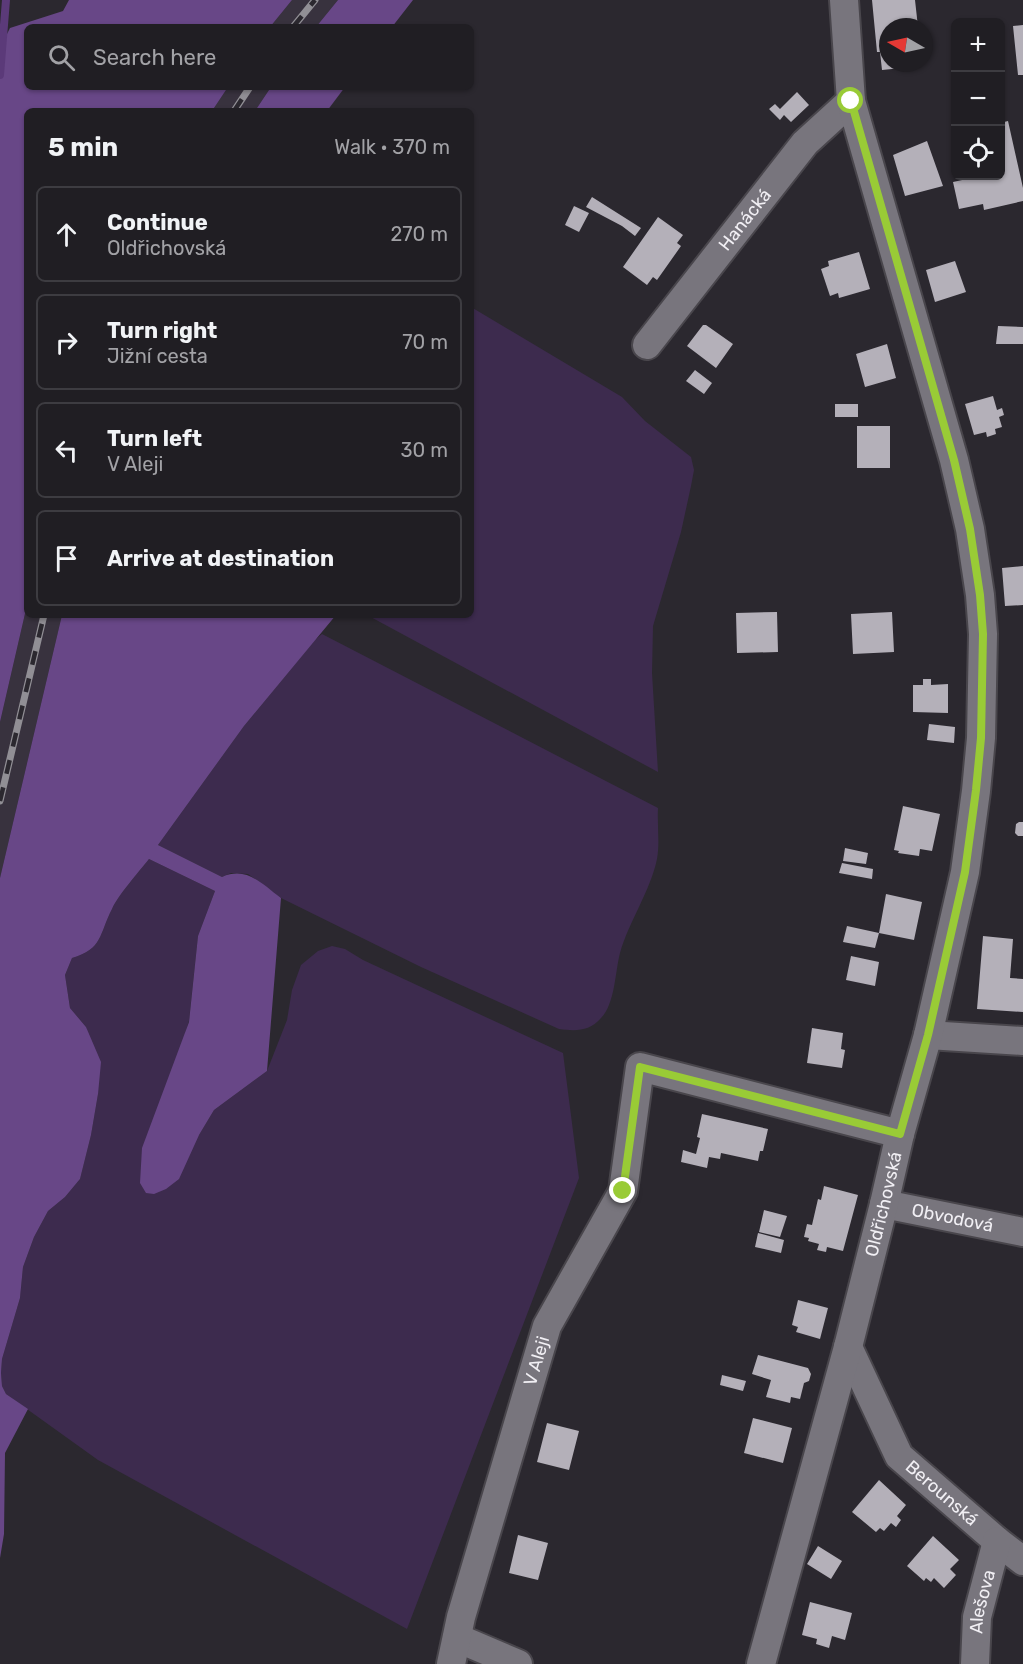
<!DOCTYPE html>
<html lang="en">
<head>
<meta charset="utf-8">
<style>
	:root { --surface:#201e23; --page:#28272b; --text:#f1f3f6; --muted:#a2a2a6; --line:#3d3c41 }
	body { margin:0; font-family:Rubik,sans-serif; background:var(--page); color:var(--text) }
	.controls { position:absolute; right:18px; top:18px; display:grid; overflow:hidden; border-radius:9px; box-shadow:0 2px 4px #0004 }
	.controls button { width:54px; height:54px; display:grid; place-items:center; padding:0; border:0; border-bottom:2px solid var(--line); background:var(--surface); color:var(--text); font:30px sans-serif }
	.compass { position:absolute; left:879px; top:18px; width:54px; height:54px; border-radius:50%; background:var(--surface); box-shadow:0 2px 4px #0004; rotate:279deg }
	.stop { position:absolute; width:18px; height:18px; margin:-14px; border:4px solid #99cb36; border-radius:50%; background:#fff }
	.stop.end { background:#99cb36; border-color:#fff; box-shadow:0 2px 6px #0008 }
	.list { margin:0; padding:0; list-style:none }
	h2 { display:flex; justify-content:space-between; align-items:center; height:78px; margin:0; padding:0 24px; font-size:26px }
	h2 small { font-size:20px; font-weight:400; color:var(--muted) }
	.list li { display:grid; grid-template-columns:39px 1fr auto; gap:18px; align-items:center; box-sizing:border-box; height:96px; margin:0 12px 12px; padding:0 12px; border:2px solid var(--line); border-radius:9px }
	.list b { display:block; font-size:22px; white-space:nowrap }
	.list p { margin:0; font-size:20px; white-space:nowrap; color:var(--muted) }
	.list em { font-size:20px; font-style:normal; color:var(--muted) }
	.icon { flex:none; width:33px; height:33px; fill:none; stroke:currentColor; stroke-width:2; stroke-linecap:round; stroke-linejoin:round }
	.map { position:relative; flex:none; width:1023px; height:1664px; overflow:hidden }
	.search { position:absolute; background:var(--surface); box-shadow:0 2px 4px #0004; left:24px; top:24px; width:450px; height:66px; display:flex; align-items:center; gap:15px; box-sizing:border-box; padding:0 21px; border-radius:9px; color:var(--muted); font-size:22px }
	.panel { position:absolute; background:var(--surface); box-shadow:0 2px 4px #0004; left:24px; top:108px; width:450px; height:510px; border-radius:9px }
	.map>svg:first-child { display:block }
	.built { fill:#38323e }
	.green { fill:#3d2b4e }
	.forest { fill:#684787 }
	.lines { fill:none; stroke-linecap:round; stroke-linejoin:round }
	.stream { stroke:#5b3a79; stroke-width:8 }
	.building { fill:#b4b0b9 }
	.street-casing { stroke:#49464c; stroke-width:32 }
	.street { stroke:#78757d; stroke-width:28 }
	.rail-casing { stroke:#918f95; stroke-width:7 }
	.rail { stroke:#2b282f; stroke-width:4.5; stroke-dasharray:14; stroke-linecap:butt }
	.route { stroke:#99cb36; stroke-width:8 }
	.labels { text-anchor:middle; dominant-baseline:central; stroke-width:6; stroke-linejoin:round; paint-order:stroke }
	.street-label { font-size:18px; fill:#f1eff4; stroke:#2b282f }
</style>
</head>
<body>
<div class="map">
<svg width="1023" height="1664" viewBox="0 0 1023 1664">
	<rect width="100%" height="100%" fill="#2b282f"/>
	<path class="built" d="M292 0H338L316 27H270Z
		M228 87H271L255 111H212Z
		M27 605V615H62L0 878V722Z"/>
	<path class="green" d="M471 307 622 397 645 421 691 457 694 470 691 486 681 532 653 626 652 673 658 772 367 615H471Z
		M322 634 658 808C657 825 660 843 657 859 650 892 629 921 620 953 615 972 615 1004 601 1018 589 1032 575 1031 559 1029L421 967 281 898 248 874 231 873 222 877 158 845 244 726 315 640Z
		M149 859 215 891 198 936 189 1021 185 1034 199 1135 214 1110 267 1071 287 1020 292 990 301 965 318 951 332 946 345 949 363 960 563 1053 579 1178 407 1629 98 1460 6 1394 2 1386 1 1373 2 1359 20 1298 23 1267 34 1237 48 1211 65 1197 80 1179 91 1135 98 1094 86 1027 70 1008 65 975 72 958C103 949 99 934 112 909 119 894 138 873 149 859Z"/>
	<path class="forest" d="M69 0H292L270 27H27V87H228L212 111H27V605L0 722V48L10 28 63 11Z
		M338 0H413L392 27H316Z
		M271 87H345L327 111H255Z
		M62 615H336L244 726 158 845 222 877C247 866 262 884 281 898L267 1071 214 1110 199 1135 179 1179 166 1189 154 1194 146 1193 140 1183 142 1148 189 1022 198 936 215 891 149 859C138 873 119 894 112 909 99 934 103 949 72 958L65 975 70 1008 86 1027 101 1062 98 1094 91 1135 80 1179 65 1197 48 1211 34 1237 23 1267 20 1298 2 1359 1 1373 2 1386 6 1394 28 1409 5 1453 4 1534 0 1558V878Z"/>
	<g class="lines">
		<path class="stream" d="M0 75 6 0"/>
	</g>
	<path class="building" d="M872 0H915L918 27H888V63H922V66L882 70 880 52H877Z
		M1023 25V75H1018L1013 26Z
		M797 92 809 105 791 122 784 115 780 120 769 109 775 104 780 109Z
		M1008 121 1023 188V201L984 210 983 204 959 209 953 182 976 177 975 176H1000V123Z
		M927 141 943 186 905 196 893 155Z
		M592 197 641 228 635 236 622 226 586 207Z
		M574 206 589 213 579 232 565 225Z
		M658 217 683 235 677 243 681 246 657 280 653 277 647 285 623 267Z
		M859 252 870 289 839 298 838 293 830 296 821 269 829 266 828 261Z
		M955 261 966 292 935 302 926 270Z
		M703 325H706L733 344 716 368 687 346Z
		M998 326 1023 327V344H996Z
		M887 344 896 378 865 387 856 354Z
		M695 370 712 383 704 394 686 381Z
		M993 396 997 410 1002 408 1004 415 999 417 1002 427 995 429 996 434 987 437 986 432 974 435 965 404Z
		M835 404H858V417H835Z
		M857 426H890V468H857Z
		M1023 566V605L1005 606 1002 568Z
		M777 612 778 652 737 653 736 613Z
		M892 612 894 652 853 654 851 614Z
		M923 679H931V685L948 684V713L913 712V685H923Z
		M929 724 955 727 954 743 927 740Z
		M903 806 940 814 932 851 920 849 919 856 898 853 899 851 894 850Z
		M1019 822H1023V836H1018L1015 833 1016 824Z
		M845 848 868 853 866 864 843 861Z
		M842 863 873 869 872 879 839 873Z
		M886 894 922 902 914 940 879 933Z
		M847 926 879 933 875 948 843 942Z
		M983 936 1013 939 1010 978 1023 979V1012L977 1009Z
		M851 956 879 962 875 986 846 980Z
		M812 1028 843 1033 841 1049 845 1050 842 1068 807 1063Z
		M702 1114 768 1129 763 1151H760L758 1161 721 1153 720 1159 709 1157 707 1168 681 1162 683 1150 696 1154 700 1138 697 1137Z
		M824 1186 858 1195 843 1251 827 1247 826 1252 817 1250 819 1244 808 1241 809 1238 804 1237 807 1224 812 1225 818 1199 821 1200Z
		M764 1210 787 1216 780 1237 759 1232Z
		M758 1233 784 1240 781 1253 755 1247Z
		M798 1300 828 1308 820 1339 796 1332 798 1327 792 1325Z
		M758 1355 808 1368 811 1374 809 1381 804 1383 800 1399 791 1397 790 1403 766 1397 771 1380 752 1374Z
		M722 1375 746 1381 743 1391 720 1385Z
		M753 1418 792 1428 783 1463 744 1453Z
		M547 1423 579 1431 569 1470 537 1462Z
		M879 1480 906 1505 897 1516 901 1520 896 1527 891 1523 884 1531 880 1528 876 1532 852 1512Z
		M518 1535 548 1543 538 1580 509 1573Z
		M933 1536 959 1560 950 1569 956 1575 944 1588 934 1578 931 1582 926 1578 924 1581 907 1566Z
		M818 1546 842 1561 831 1579 807 1564Z
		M810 1602 852 1613 845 1640 832 1636 829 1648 816 1644 817 1639 802 1635Z"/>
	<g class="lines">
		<g class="street-casing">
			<g id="street">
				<path id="s1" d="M647 345 805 143 851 101"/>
				<path d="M928 1035 1023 1041"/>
				<path id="s2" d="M884 1204 1023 1232"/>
				<path id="s3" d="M848 1347 899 1456 997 1541 1023 1561"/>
				<path d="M457 1638 518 1664"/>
				<path id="s4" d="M451 1664 461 1617 547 1326 623 1191 640 1067 900 1134"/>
				<path id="s5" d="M761 1664 848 1347 884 1204 900 1134 928 1035 965 872 976 791 981 738 983 634 980 595 970 529 954 460 851 101 844 0"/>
				<path id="s6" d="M975 1664 977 1617 997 1541"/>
			</g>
		</g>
		<use href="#street" class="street"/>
		<g class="rail-casing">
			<path id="rail" d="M293 27 315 0
				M234 111 250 87
				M0 801 44 615"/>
		</g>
		<use href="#rail" class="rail"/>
	</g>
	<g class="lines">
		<path class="route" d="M623 1191 640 1067 900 1134 928 1035 965 872 976 790 981 738 983 634 980 595 970 529 954 460 851 101"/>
	</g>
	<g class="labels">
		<g class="street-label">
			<text stroke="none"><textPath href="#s1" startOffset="159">Hanácká</textPath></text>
			<text stroke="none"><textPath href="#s5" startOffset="476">Oldřichovská</textPath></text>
			<text stroke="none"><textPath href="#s2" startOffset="70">Obvodová</textPath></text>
			<text stroke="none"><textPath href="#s4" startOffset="315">V Aleji</textPath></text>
			<text stroke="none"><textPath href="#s3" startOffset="177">Berounská</textPath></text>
			<text stroke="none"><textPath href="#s6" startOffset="63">Alešova</textPath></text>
		</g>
	</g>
</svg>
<div class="controls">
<button>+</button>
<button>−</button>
<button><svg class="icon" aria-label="locate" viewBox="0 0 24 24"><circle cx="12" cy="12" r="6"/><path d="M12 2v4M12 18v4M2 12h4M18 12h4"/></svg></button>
</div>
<svg class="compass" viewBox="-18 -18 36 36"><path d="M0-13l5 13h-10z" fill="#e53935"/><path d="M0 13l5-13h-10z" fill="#a2a2a6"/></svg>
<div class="stop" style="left:851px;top:101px"></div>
<div class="stop end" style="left:623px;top:1191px"></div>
<div class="search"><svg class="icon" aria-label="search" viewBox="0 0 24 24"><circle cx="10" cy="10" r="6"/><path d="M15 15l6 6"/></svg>Search here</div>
<section class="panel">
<h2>5 min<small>Walk · 370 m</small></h2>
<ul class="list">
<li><svg class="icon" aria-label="ahead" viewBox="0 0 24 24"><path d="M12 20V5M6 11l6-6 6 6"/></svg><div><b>Continue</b><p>Oldřichovská</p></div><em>270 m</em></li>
<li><svg class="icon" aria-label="right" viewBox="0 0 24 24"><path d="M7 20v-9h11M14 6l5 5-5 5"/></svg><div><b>Turn right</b><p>Jižní cesta</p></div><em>70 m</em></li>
<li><svg class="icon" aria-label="left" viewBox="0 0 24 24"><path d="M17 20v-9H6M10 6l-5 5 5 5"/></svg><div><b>Turn left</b><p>V Aleji</p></div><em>30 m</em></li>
<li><svg class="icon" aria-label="arrive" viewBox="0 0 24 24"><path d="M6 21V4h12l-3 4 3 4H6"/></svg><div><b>Arrive at destination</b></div></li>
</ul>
</section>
</div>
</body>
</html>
